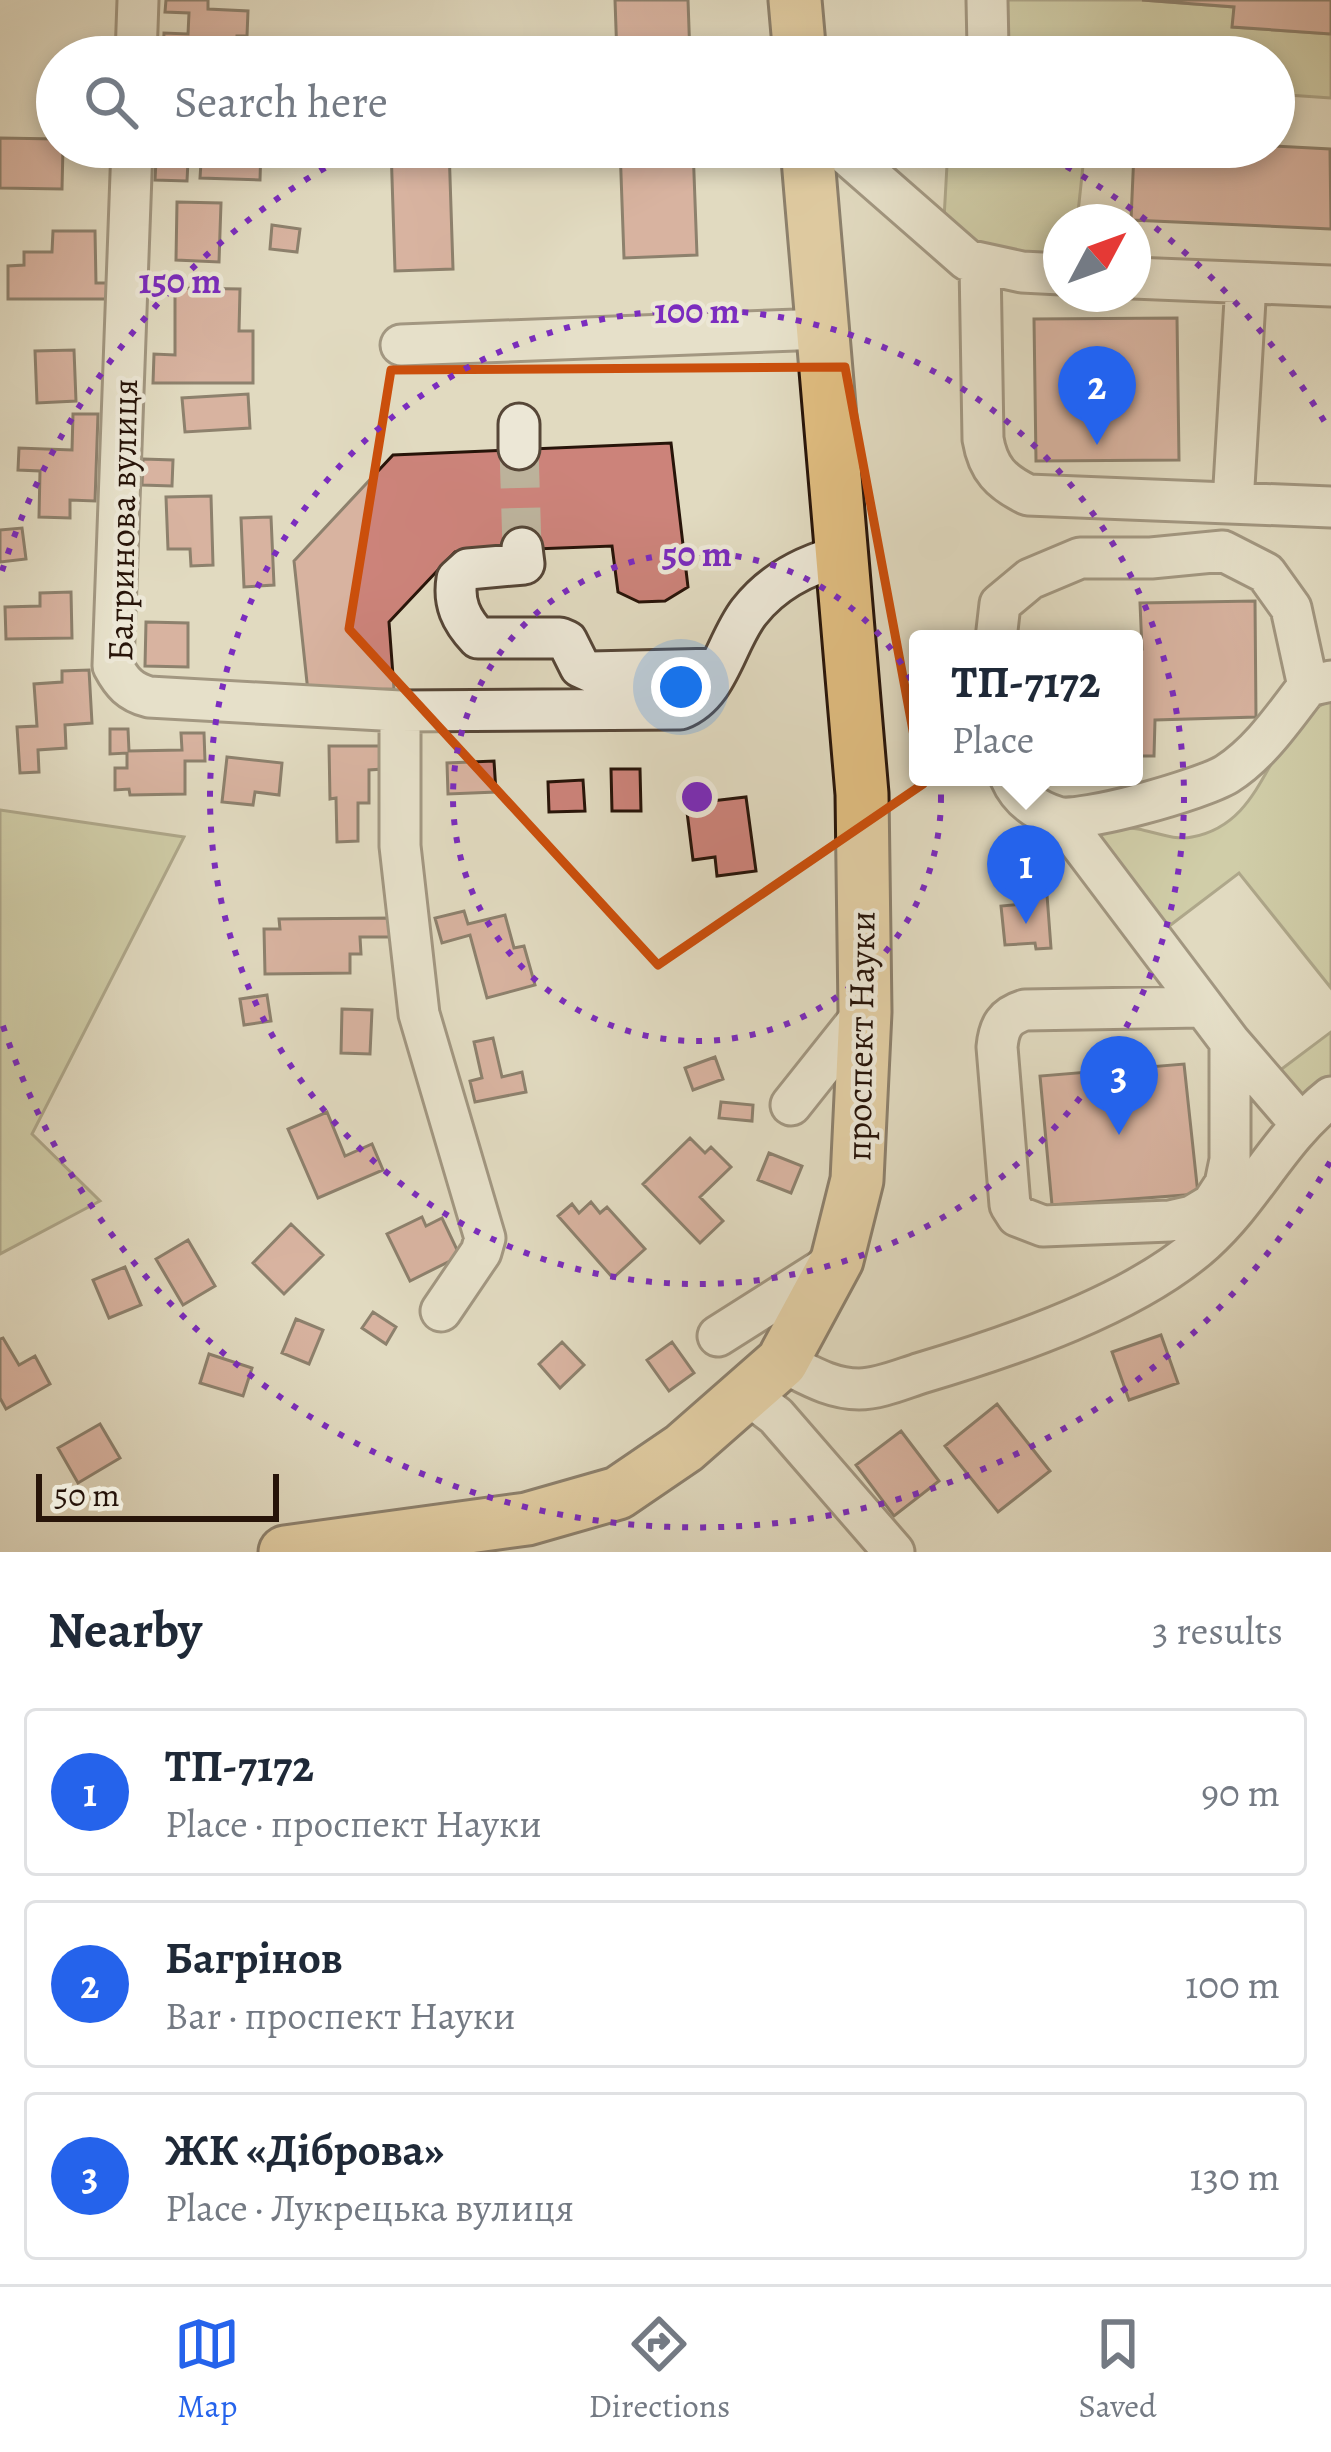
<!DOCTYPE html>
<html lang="en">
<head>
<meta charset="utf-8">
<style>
	:root { --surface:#fff; --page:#f6f6f7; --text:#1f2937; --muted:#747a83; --line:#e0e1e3; --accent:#2563eb }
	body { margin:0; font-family:Alegreya,serif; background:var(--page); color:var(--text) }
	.compass { position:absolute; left:1043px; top:204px; width:108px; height:108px; border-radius:50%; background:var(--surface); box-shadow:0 6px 18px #0003; rotate:49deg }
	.scale { position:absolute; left:36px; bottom:30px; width:243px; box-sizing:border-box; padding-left:12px; border:6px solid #271409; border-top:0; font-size:33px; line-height:42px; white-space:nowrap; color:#271409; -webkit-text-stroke:9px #ece7d6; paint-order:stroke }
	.you { position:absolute; left:681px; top:687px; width:42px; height:42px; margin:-30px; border:9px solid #fff; border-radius:50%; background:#1a73e8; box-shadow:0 0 0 18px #1a73e833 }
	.badge { display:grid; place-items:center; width:78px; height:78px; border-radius:50%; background:var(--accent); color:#fff; font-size:39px; font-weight:700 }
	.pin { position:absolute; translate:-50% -99px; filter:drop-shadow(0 3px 6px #0008) }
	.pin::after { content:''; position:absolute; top:63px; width:42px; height:36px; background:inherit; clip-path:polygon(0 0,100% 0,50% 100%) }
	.popup { position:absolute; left:909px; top:630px; width:234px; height:156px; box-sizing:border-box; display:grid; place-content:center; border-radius:12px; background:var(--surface); filter:drop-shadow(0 3px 9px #0005); font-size:39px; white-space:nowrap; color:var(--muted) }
	.popup b { font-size:45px; color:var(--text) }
	.popup::after { content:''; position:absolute; left:50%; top:100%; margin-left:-24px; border:24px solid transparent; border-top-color:var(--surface) }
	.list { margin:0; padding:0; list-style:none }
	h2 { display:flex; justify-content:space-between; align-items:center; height:156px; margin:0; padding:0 48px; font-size:51px }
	h2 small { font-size:39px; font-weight:400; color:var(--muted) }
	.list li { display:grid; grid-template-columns:78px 1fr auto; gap:36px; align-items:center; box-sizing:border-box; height:168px; margin:0 24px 24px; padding:0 24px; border:3px solid var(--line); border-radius:12px }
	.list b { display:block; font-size:45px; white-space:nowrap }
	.list p { margin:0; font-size:39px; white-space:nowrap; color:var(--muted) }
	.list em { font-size:39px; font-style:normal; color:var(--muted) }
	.icon { flex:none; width:66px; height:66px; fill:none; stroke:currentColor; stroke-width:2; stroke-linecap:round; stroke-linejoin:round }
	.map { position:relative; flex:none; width:1331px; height:1552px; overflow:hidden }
	.search { position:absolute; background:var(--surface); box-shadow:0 6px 18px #0003; left:36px; right:36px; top:36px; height:132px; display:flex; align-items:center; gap:30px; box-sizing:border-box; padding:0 42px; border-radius:66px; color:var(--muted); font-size:45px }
	.sheet { height:732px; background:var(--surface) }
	nav { display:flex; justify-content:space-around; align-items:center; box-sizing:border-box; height:168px; border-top:3px solid var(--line); background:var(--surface); font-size:33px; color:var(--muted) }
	nav a { display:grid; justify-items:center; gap:6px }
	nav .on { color:var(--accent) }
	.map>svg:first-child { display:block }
	.green { fill:#babd8d; stroke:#70684b; stroke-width:3 }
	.building { fill:#cc837a; stroke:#271409; stroke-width:3 }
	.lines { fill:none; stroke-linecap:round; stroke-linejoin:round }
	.minor-tunnel { stroke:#bcb29b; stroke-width:39; stroke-dasharray:39 20; stroke-linecap:butt }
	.minor-casing { stroke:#564637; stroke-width:45 }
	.major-casing { stroke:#271409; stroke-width:57 }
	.minor { stroke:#ece7d6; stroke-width:39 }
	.major { stroke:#e0bd80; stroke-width:51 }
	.marked { fill:none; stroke:#cb4f0c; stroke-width:9; stroke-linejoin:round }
	.ring { fill:none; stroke:#7b2cbf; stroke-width:6; stroke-dasharray:6 12 }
	.labels { text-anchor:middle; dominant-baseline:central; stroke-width:9; stroke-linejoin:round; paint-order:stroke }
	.street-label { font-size:36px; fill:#271409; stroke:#ece7d6 }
	.centre { fill:#7b2cbf; stroke:#ece7d6; stroke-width:6 }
	.ring-label { font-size:36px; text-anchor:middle; font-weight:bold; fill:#7b2cbf; stroke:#ece7d6; stroke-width:9; stroke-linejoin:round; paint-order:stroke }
</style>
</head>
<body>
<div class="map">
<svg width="1331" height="1552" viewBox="0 0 1331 1552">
	<rect width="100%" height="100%" fill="#e1dac0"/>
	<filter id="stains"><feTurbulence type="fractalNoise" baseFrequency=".00167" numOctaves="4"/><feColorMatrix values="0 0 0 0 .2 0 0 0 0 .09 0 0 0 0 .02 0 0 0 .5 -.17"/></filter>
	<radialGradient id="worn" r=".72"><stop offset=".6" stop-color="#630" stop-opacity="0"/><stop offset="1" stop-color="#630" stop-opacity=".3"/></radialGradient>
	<path class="green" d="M1003 0H1142L1234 7 1233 27 1331 34V98L1274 94V57H1002Z
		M948 147H1085L1077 222H1061V264L988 259 944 219Z
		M1331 700V988L1239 873 1156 936 1082 829C1100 829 1120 826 1138 829 1155 832 1175 841 1192 837 1271 822 1263 729 1331 700Z
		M0 810 184 837 32 1134 100 1201 0 1254Z
		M1331 1032V1077L1308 1094 1291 1092 1275 1074Z"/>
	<path class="building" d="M166 0H208V9L248 11 247 36H237V49L291 52V57H163L164 33 188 34 189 13 165 12Z
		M615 0H688L690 57H617Z
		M1142 0H1331V34L1232 27 1234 7Z
		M0 138 57 139V147H63L62 189 0 188Z
		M1274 146 1330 149 1331 229 1131 220 1134 152 1220 156V147Z
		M202 147H261L260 180 200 178Z
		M391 147H449L453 269 395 271Z
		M620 147H693L697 255 624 258Z
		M156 160 188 161 187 181 155 180Z
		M177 202 221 203 219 262 176 260Z
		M272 225 300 229 297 252 270 249Z
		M53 231H95L96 283H109V299H8V266L24 265V252H52Z
		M175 288 240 289 239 331H253V383H153L154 354 175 355Z
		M1177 318 1179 460 1036 461 1034 319Z
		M74 350 76 401 37 403 35 351Z
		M248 394 250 428 185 432 182 398Z
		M73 414H98L95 501 70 500V518L39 517 40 471 18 470 19 448 72 450Z
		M671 443 688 587 665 601 639 602 618 592 612 546 455 552 389 622 394 689 308 692 294 561 393 455Z
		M143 459 173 460 172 486 142 485Z
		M211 496 213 565 191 566 190 549H168L166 497Z
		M271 517 274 585 244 587 241 518Z
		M22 528 26 559 0 562V530Z
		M71 592 72 638 6 639 5 607 40 606V593Z
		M1255 601 1256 717 1155 720 1154 756H1134V649H1142L1140 603Z
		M146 622 188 623V667L145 666Z
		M89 670 92 723 65 725 66 748 38 750 39 772 20 773 17 727 37 726 34 684 62 682V671Z
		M110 729H128L129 751 182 750 181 733H204L205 761H185V794L130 795 129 789 115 790V768H127V753L110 754Z
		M329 746H383V769L369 770V803H358V841L337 842 336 798 330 799Z
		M227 757 282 763 279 795 255 792 253 805 222 802Z
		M494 761 496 792 448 794 447 763Z
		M611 769H640L641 811H612Z
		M583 780 585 811 549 812 548 782Z
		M746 797 756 871 717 876 715 857 693 860 686 804Z
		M1047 895 1051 948 1036 949 1035 943 1005 945 1001 906 1034 903V896Z
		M464 911 468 924 505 915 514 948 524 946 535 985 487 998 470 935 442 943 435 918Z
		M390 918V937H360L361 954H350V973L265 974 264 929H280L279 919Z
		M267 995 271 1021 244 1025 240 999Z
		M342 1009 372 1010 370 1054 341 1053Z
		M493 1038 502 1077 522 1072 526 1092 475 1102 470 1081 482 1078 474 1042Z
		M715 1057 723 1079 693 1090 685 1068Z
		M1184 1064 1198 1194 1052 1205 1040 1076Z
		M721 1102 753 1105 752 1121 719 1118Z
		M327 1112 345 1156 372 1144 383 1170 318 1198 288 1129Z
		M690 1138 705 1153 711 1147 731 1167 700 1197 723 1221 700 1243 643 1184Z
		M769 1153 802 1166 791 1193 758 1180Z
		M591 1202 600 1213 607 1207 645 1249 613 1278 558 1216 572 1204 579 1213Z
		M422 1217 426 1226 442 1218 460 1256 410 1281 387 1234Z
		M291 1224 323 1255 284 1294 253 1263Z
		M188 1240 215 1286 183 1305 156 1259Z
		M125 1267 141 1305 109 1318 93 1280Z
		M373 1312 396 1327 386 1344 362 1328Z
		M296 1319 323 1330 309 1364 282 1353Z
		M1161 1335 1178 1383 1129 1400 1112 1352Z
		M3 1338 19 1365 35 1356 50 1384 6 1409 0 1398V1339Z
		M562 1342 584 1365 560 1388 539 1364Z
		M672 1342 694 1373 669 1391 647 1360Z
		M209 1354 252 1368 243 1396 200 1383Z
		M997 1404 1050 1471 998 1512 945 1446Z
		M100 1424 120 1458 78 1483 58 1448Z
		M901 1431 939 1481 894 1516 856 1465Z"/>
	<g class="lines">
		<path class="minor-tunnel" d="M519 449 522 548"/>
		<g class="minor-casing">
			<path id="minor" d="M987 0 988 48
				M136 57 138 0
				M132 147 113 666C122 683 130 692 149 697L400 711 680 709C719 694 725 643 749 612 773 581 808 564 844 555
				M838 147 967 260 1022 272 1061 274
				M980 263 983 439C988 469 1001 482 1028 495L1331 507
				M1133 278 1331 286
				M401 345 824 329
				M519 424V449
				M1233 503 1246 283
				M522 548 524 564 468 569 457 579C453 603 461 620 478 638H560L567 641 580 667 591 672 718 669
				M996 639 1000 604 1030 579 1080 558H1151L1223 551 1266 573 1291 608 1308 686
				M400 711V846L419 1014 485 1238 481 1252 441 1311
				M1010 777C1019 798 1034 810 1057 817 1081 824 1203 789 1227 774 1261 752 1284 717 1308 686L1331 681
				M1061 818 1230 1042V1160L1225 1184 1212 1204 1192 1216 1170 1221 1043 1226 1017 1216 1010 1205 997 1047C999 1026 1005 1016 1025 1010L1201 1007
				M1230 1042 1299 1122
				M791 1105 865 1012
				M718 1336 830 1265
				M782 1362C807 1374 830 1389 859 1389 879 1389 902 1379 921 1373 1009 1347 1136 1304 1204 1242 1253 1198 1278 1139 1331 1097
				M746 1393 776 1416 894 1552"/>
		</g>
		<g class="major-casing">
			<path id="major" d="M795 0 800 57
				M285 1552 527 1519 618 1493 684 1448 782 1362 837 1260 857 1180 865 1012 862 794 807 147"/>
		</g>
		<use href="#minor" class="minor"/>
		<use href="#major" class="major"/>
	</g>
	<path d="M0 0H1331V1552H0ZM845 367 923 784 658 965 349 629 391 370Z" fill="#e1dac0" fill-opacity=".55" fill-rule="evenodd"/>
	<path class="marked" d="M845 367 923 784 658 965 349 629 391 370Z"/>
	<g class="ring">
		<circle cx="697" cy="797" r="244"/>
		<circle cx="697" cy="797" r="487"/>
		<path d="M1330 1162A731 731 0 0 1 2 1023M2 571A731 731 0 0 1 359 149M1035 149A731 731 0 0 1 1330 431"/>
	</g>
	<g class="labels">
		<g class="street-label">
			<text transform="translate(122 520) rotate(-89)">Багринова вулиця</text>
			<text transform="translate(860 1036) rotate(-89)">проспект Науки</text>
		</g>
	</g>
	<circle cx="697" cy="797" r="18" class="centre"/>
	<g class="ring-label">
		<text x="180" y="293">150 m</text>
		<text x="697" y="323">100 m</text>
		<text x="697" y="566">50 m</text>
	</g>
	<rect width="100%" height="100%" filter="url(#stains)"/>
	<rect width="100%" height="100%" fill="url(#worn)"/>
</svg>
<svg class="compass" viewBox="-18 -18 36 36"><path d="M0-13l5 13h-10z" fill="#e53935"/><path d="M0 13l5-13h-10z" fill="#747a83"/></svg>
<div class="scale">50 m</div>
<div class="you"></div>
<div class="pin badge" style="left:1026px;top:924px">1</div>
<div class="popup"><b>ТП-7172</b>Place</div>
<div class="pin badge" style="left:1097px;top:445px">2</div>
<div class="pin badge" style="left:1119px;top:1135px">3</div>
<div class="search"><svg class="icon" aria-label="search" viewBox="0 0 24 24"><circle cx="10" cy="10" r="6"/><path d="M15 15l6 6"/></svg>Search here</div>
</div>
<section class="sheet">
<h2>Nearby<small>3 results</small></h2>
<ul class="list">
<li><span class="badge">1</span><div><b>ТП-7172</b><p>Place · проспект Науки</p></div><em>90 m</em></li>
<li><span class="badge">2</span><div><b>Багрінов</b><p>Bar · проспект Науки</p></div><em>100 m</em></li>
<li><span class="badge">3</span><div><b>ЖК «Діброва»</b><p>Place · Лукрецька вулиця</p></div><em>130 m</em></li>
</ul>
</section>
<nav>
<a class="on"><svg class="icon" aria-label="map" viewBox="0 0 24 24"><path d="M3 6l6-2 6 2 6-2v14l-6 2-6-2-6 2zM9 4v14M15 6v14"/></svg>Map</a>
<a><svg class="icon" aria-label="directions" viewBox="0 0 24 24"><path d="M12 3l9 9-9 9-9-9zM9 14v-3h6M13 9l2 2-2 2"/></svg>Directions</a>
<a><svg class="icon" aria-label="saved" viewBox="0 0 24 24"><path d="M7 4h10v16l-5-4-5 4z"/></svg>Saved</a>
</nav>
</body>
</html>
